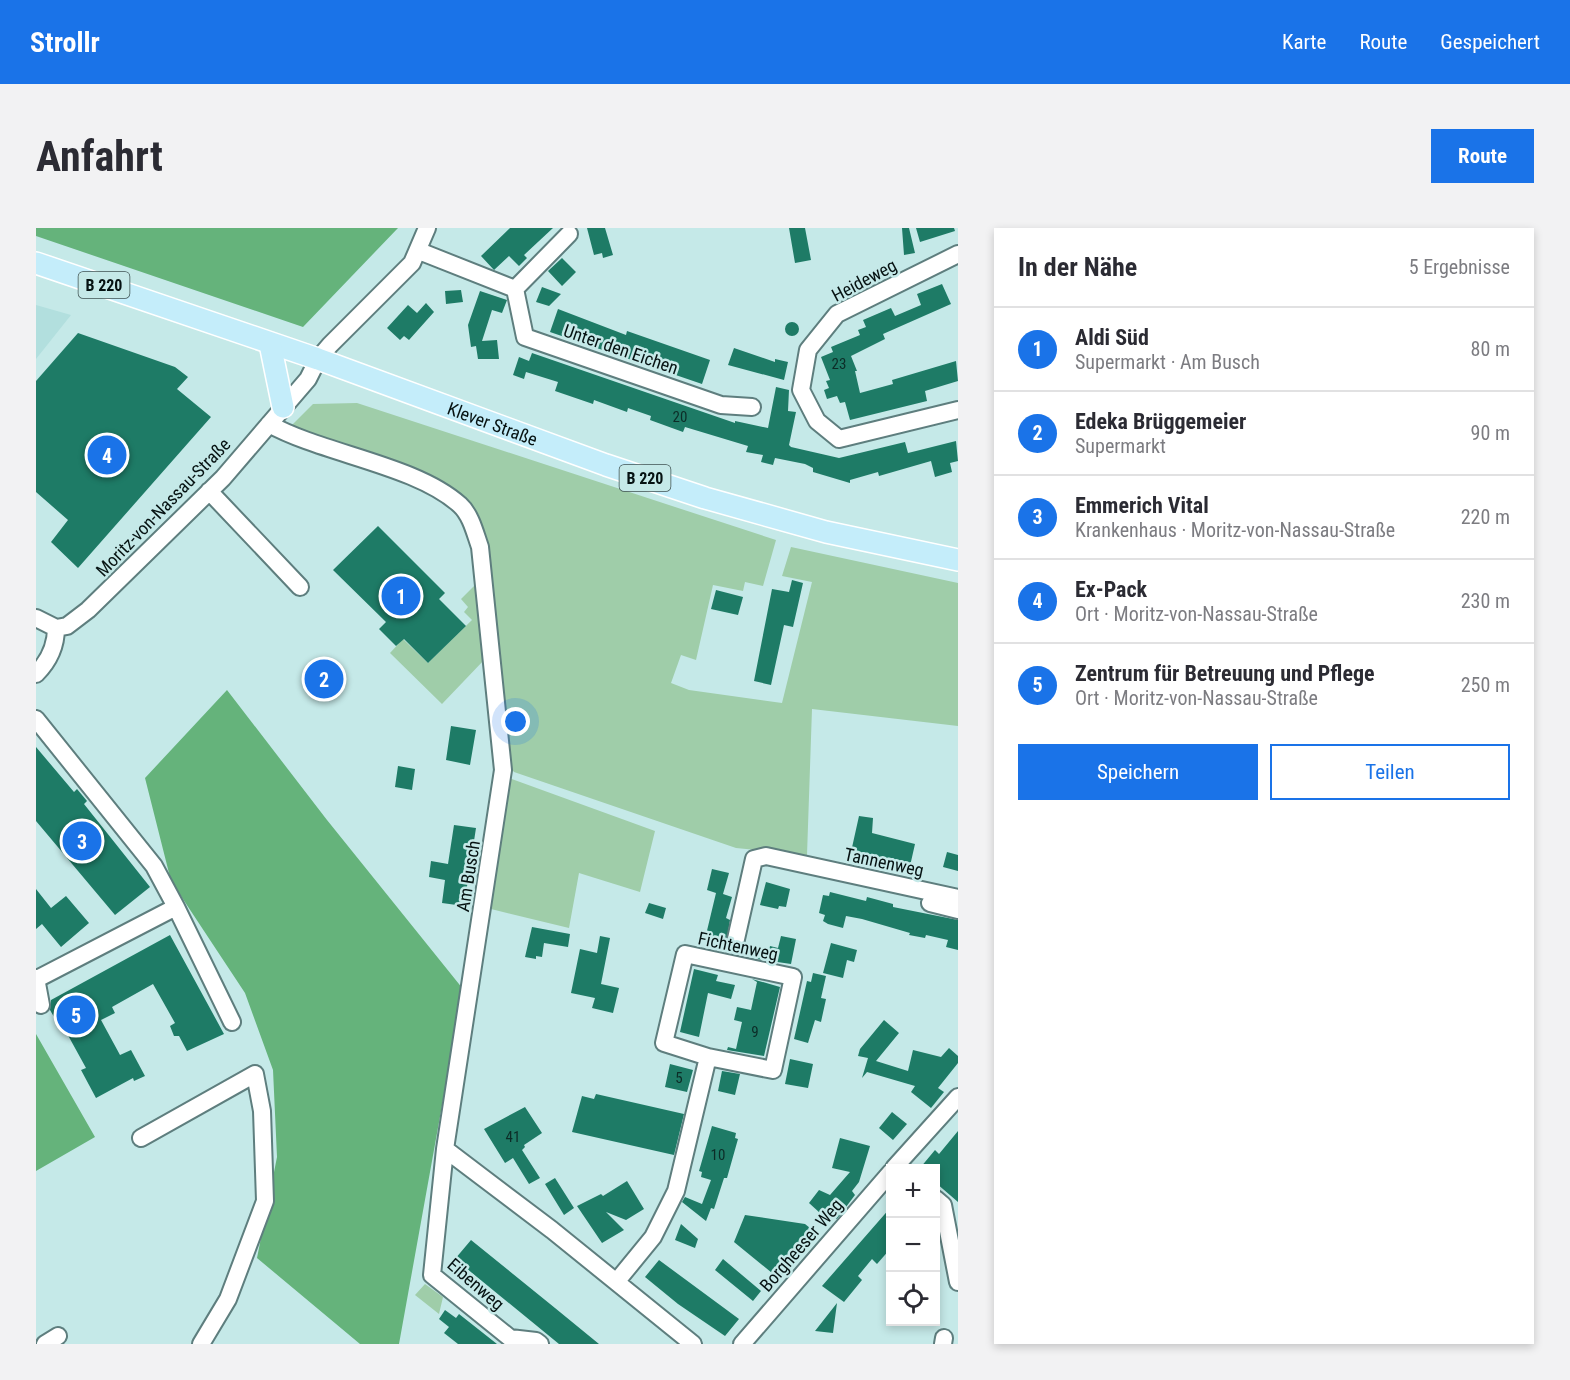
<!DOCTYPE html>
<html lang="de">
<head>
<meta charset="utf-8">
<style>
	:root { --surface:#fff; --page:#f2f2f3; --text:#2b2b33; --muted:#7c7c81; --line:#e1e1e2; --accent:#1a73e8 }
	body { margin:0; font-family:"Roboto Condensed",sans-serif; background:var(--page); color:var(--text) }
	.controls { position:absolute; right:18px; bottom:18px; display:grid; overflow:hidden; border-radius:0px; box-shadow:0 3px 9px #0003 }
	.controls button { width:54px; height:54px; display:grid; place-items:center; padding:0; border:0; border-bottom:2px solid var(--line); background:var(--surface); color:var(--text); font:30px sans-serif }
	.you { position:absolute; left:480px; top:494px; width:21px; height:21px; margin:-15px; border:4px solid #fff; border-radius:50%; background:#1a73e8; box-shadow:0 0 0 9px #1a73e833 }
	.badge { display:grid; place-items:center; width:39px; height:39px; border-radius:50%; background:var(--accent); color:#fff; font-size:20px; font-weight:700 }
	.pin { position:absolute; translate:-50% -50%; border:3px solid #fff; box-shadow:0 2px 6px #0006 }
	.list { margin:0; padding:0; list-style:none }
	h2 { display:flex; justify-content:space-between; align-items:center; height:78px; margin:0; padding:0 24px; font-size:26px }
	h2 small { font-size:20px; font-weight:400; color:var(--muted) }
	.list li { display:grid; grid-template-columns:39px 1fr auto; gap:18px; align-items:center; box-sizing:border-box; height:84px; padding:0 24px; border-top:2px solid var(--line) }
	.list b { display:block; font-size:22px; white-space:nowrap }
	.list p { margin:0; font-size:20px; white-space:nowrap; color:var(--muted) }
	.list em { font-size:20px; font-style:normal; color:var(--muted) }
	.actions { display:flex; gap:12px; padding:18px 24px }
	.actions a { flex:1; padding:14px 0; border:2px solid var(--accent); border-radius:0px; text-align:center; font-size:21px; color:var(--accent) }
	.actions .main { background:var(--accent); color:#fff }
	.icon { flex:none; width:33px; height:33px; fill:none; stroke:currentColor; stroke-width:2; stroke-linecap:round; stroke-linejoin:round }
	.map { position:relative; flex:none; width:922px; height:1116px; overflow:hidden; border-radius:0px }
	header { display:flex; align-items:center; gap:36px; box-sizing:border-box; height:84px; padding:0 30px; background:var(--accent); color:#fff }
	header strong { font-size:28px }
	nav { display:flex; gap:33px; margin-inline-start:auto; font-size:21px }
	.intro { display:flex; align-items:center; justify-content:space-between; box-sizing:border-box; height:144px; padding:0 36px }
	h1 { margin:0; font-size:42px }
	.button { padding:15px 27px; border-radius:0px; background:var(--accent); color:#fff; font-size:21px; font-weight:700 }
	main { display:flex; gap:36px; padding:0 36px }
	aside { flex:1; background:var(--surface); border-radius:0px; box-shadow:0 3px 9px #0003 }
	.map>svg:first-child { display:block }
	.built { fill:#b2dfde }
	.green { fill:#9fcda9 }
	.forest { fill:#65b37b }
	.building { fill:#1e7b66 }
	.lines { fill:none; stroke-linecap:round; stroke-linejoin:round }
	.minor-casing { stroke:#5e7e7e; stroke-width:20 }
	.major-casing { stroke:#fff; stroke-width:24 }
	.minor { stroke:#fff; stroke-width:16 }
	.major { stroke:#c4edfa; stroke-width:21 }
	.labels { text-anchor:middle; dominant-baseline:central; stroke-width:5; stroke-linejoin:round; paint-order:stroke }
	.number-label { font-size:15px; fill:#0c2c27 }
	.shield { fill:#c5e9e8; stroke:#3f5252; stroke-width:1.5 }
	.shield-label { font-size:16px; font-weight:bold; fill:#061212 }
	.street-label { font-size:18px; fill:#061212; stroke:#c5e9e8 }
</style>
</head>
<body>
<header>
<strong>Strollr</strong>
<nav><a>Karte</a><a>Route</a><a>Gespeichert</a></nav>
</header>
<div class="intro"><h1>Anfahrt</h1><a class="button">Route</a></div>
<main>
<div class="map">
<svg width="922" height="1116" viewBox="0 0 922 1116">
	<rect width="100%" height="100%" fill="#c5e9e8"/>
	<path class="built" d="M0 77 35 87 0 131Z"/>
	<path class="green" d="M321 175 740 312 727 358 709 354 707 363 677 357 660 432 645 427 635 455 653 462 746 475 776 354 746 348 755 319 922 355V498L776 481 771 627 700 620 478 544 472 536 469 472 451 325 443 287 426 267 395 250 327 222 255 198 277 176Z
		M440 356 449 431 406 476 354 425 367 411 392 435 436 392 428 384 432 379 425 371Z
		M473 550 619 603 604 664 543 645 533 700 455 681Z
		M389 1056 407 1069 403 1086 379 1067Z"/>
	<path class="forest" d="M0 0H362L267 99 0 8Z
		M191 462 291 592 427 761 363 1116H324L221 1030 241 929 237 842 209 765 135 653 109 550Z
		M0 806 59 909 0 943Z"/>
	<path class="building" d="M474 0H517L488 27 491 30 483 38 473 28 458 42 445 28Z
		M551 0H569L577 27 567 30 566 25 558 27Z
		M753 0H769L775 32 759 35Z
		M866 0H873L879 25 868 27Z
		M880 0H918L919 3 884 14Z
		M526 30 540 44 526 58 512 43Z
		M906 56 915 76 847 106 849 111 815 128 821 143H819L824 165 857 156 856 152 920 133 922 153 889 163 891 173 814 192 809 174 804 175 801 168 791 171 788 162 793 160 790 153 794 152 785 129 797 124 795 119 824 107 822 102 830 99 827 92 855 80 859 88 885 77 881 66Z
		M506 59 525 66 513 78 500 74Z
		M425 62 427 74 410 76 409 63Z
		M444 63 471 72 466 85 456 82 446 113 461 112 463 131H442L440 118 435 119 432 97Z
		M390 75 398 84 373 112 368 108 364 112 351 100 372 77 381 85Z
		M522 81 590 107 591 103 674 132 666 156 514 104Z
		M749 101a7 7 0 1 1 14 0a7 7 0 1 1-14 0Z
		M42 105 139 139 152 149 141 161 175 189 42 340 15 314 32 292 0 264V153Z
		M698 120 739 134V131L752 134 748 152 692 137Z
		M496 125 699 195V193L732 200 740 159 753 162 752 183 760 184 753 217 755 219 803 230 869 214 872 225 920 213 922 233 914 235 916 244 899 249 895 233 843 248 842 244 814 252V255L777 244V240L769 236 739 230 737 237 725 234 727 227 710 224 712 218 649 199 647 204 614 192 615 188 592 180 591 184 558 172 557 176 519 163 522 154 490 144 488 151 477 147 483 129 493 133Z
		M342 298 409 365 403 371 430 398 392 435 368 411 360 418 343 401 350 394 297 342Z
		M756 352 767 355 757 399 748 397 735 457 718 453 736 361 753 364Z
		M680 362 707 369 702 387 675 381Z
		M415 498 440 502 434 537 410 532Z
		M0 519 38 564 41 561 51 573 48 576 114 659 79 687 0 593Z
		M362 538 379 541 376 562 359 559Z
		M823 588 837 590 836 605 879 616 874 638 815 624Z
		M418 597 440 600 428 678 406 675 409 652 393 649 395 633 412 636Z
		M911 624 922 627V643L907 639Z
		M676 641 693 645 687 666 696 669 690 690 694 692 690 717 669 711 680 665 671 662Z
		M730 654 754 661 750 679 743 678 742 681 724 677Z
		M0 661 15 680 30 668 53 695 25 719 6 696 0 701Z
		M794 664 830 673 831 669 857 676V679L922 692V722L910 719 912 712 890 707 889 710 873 707 874 705 826 691 810 688 807 700 792 696 787 693 789 687 783 685 787 667 793 668Z
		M613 675 630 680 627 691 609 685Z
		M496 699 534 706 532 719 508 715 506 729 500 728V731L489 729Z
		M134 707 188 806 151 823 143 808H138L134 798 139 795 117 756 76 779 79 785 65 792 84 827 95 822 109 848 98 853 97 850 60 870 45 842 50 840 28 800 25 801 14 782 15 772Z
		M564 708 574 710 565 756 583 760 577 785 556 780 559 770 535 765 544 721 561 725Z
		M745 708 760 711 755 736 721 731 722 726 732 728 734 718 742 720Z
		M795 715 821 722 818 734 811 732 807 750 787 745Z
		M658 741 682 747 680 753 699 757 695 771 672 765 663 809 644 804Z
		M777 745 790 748 785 770 790 771 785 794 779 792 772 815 758 811 771 753 775 754Z
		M716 751 744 759 728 828 691 822 692 819 700 821 706 794 698 792 701 779 715 782 721 754Z
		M848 792 863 805 840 833 872 843 877 822 905 829 913 820 922 828V835L902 860 908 864 895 880 875 864 879 858 831 844 826 850 832 830 822 828 824 821Z
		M754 831 777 836 772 860 749 856Z
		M634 836 657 842 651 864 629 859Z
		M686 843 704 846 699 867 682 863Z
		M560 866 648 886 638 927 536 904 546 868 558 871Z
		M489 879 506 905 488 917 489 919 486 922 504 950 493 956 477 930 469 935 448 901Z
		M856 884 871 896 857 912 843 900Z
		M676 898 700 905 699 910 702 911 691 950H688L678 981 675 980 670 993 646 974 649 969 666 976 675 952 665 949 666 944 663 943Z
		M922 903V974L900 955V940H884L899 922 903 926Z
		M804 910 834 918 823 954 816 963 819 967 801 991 788 982 784 985 773 975 783 962 794 967 814 944 796 940Z
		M519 950 538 980 528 987 509 956Z
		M591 953 608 981 590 992 570 984 588 1002 566 1015 541 978 565 966 567 968Z
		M855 979V1020L841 1036 836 1031 822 1048 826 1052 808 1074 786 1058Z
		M709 987 769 996 779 1004 741 1049 698 1014Z
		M645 996 662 1011 659 1020 639 1012Z
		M435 1012 519 1080 563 1116H523L419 1031Z
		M687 1031 725 1063 717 1073 679 1042Z
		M623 1032 703 1091 689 1108 642 1076 609 1049Z
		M801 1075 797 1105 779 1103Z
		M409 1082 420 1090 423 1086 461 1116H422L408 1105 413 1099 403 1091Z"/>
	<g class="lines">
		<g class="minor-casing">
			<path id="minor" d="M383 23 479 61 489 109 685 177 716 179
				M922 26 801 86 772 122 765 162 781 193 803 211 922 182
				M479 61 533 6
				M233 196C287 226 380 237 424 277 435 287 439 305 444 319L467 542 409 921 516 1002 657 1116
				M173 263 264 359
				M0 390 20 400
				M20 400 31 398 52 382 187 250 272 151 282 131 294 117 376 35 391 0
				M0 446C13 433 20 419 20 400
				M0 491 118 638 140 679
				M894 675 922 682
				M700 711 718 631 730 628 922 670
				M0 750 5 777
				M1 751 140 679 196 794
				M105 910 219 846 226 883 229 973 192 1071 165 1116
				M409 921 396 1047 474 1110 500 1113 504 1116
				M858 940 922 869
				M900 971 907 977 922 1054
				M581 1053 617 1009 640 963 672 829 737 842 757 749 649 726 628 815 672 829
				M9 1116 22 1108
				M706 1116 855 944
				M907 1116 908 1110"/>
		</g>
		<g class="major-casing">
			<g id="major">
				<path id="s1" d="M0 35 282 131 570 237 669 270 790 304 922 332"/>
				<path d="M234 116 247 179"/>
			</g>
		</g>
		<use href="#minor" class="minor"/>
		<use href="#major" class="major"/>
	</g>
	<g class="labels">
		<g class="number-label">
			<text x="803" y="136">23</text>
			<text x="644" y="189">20</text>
			<text x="719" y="804">9</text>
			<text x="643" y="850">5</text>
			<text x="477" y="909">41</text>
			<text x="682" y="927">10</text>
		</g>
		<g class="shield">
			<rect x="42.5" y="44" width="51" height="26" rx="4.5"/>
			<rect x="583.5" y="237" width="51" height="26" rx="4.5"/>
		</g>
		<g class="shield-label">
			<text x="68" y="57">B 220</text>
			<text x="609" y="250">B 220</text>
		</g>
		<g class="street-label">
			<text transform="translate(828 52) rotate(-28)">Heideweg</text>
			<text transform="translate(585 121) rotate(19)">Unter den Eichen</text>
			<text stroke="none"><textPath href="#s1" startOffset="484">Klever Straße</textPath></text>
			<text transform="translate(127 279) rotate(-46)">Moritz-von-Nassau-Straße</text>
			<text transform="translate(848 634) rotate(12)">Tannenweg</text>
			<text transform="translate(432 648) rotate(-81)">Am Busch</text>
			<text transform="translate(702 718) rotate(12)">Fichtenweg</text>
			<text transform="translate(765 1017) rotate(-49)">Borgheeser Weg</text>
			<text transform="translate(440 1056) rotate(41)">Eibenweg</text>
		</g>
	</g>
</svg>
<div class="controls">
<button>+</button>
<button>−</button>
<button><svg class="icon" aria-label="locate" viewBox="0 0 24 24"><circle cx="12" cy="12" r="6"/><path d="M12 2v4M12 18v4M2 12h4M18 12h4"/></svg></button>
</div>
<div class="you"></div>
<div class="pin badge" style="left:365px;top:368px">1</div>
<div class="pin badge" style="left:288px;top:451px">2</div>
<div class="pin badge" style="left:46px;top:613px">3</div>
<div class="pin badge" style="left:71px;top:227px">4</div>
<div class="pin badge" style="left:40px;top:787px">5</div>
</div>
<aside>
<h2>In der Nähe<small>5 Ergebnisse</small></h2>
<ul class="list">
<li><span class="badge">1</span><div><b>Aldi Süd</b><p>Supermarkt · Am Busch</p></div><em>80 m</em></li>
<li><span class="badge">2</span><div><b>Edeka Brüggemeier</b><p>Supermarkt</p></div><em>90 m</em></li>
<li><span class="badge">3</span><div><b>Emmerich Vital</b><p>Krankenhaus · Moritz-von-Nassau-Straße</p></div><em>220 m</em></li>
<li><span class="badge">4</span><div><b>Ex-Pack</b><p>Ort · Moritz-von-Nassau-Straße</p></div><em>230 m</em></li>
<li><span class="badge">5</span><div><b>Zentrum für Betreuung und Pflege</b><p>Ort · Moritz-von-Nassau-Straße</p></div><em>250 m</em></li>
</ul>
<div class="actions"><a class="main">Speichern</a><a>Teilen</a></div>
</aside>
</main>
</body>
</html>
